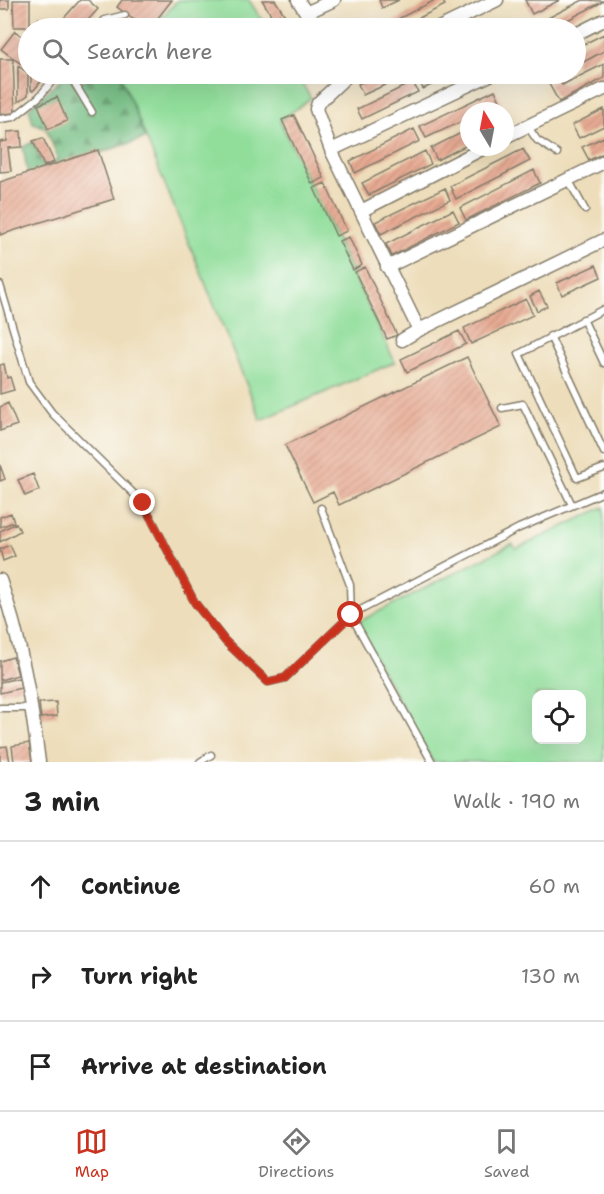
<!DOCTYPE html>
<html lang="en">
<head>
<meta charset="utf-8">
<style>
	:root { --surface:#fff; --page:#f6f6f6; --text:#222; --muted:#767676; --line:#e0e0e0; --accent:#c8321e }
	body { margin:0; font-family:"Shantell Sans",sans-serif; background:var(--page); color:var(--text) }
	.controls { position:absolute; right:18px; bottom:18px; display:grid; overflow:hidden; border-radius:12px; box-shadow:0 6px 24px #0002 }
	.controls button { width:54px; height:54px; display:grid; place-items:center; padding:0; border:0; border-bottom:2px solid var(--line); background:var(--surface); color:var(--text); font:30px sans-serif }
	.compass { position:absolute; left:460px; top:102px; width:54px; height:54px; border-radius:50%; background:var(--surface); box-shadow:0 6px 24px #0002; rotate:350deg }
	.stop { position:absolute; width:18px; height:18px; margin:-14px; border:4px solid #c8321e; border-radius:50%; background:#fff }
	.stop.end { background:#c8321e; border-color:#fff; box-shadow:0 2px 6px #0008 }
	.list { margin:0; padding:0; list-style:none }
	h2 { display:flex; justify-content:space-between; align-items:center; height:78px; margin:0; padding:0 24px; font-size:26px }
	h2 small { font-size:20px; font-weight:400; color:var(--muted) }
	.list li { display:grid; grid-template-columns:39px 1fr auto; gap:18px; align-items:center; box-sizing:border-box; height:90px; padding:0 24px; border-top:2px solid var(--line) }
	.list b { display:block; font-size:22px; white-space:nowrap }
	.list em { font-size:20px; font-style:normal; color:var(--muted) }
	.icon { flex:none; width:33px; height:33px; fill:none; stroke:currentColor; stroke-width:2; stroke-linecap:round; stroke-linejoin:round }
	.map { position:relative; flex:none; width:604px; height:762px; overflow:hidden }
	.search { position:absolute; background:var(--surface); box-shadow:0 6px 24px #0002; left:18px; right:18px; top:18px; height:66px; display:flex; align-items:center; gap:15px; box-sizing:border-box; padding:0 21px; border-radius:33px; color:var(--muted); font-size:22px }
	.sheet { height:348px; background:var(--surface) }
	nav { display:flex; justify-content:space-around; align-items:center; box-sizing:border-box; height:84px; border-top:2px solid var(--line); background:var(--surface); font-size:16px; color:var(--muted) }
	nav a { display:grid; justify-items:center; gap:3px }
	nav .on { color:var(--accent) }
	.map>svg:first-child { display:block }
	.green { fill:#91de9b; stroke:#567d5c; stroke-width:1.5; fill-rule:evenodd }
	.forest { fill:url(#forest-firs); stroke:#486c50; stroke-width:1.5 }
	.building { fill:url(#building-hatch) }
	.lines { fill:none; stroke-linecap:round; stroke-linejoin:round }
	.lane-casing { stroke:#847c6b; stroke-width:9 }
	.street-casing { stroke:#847c6b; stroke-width:15 }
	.lane { stroke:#fff; stroke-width:6 }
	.street { stroke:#fff; stroke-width:12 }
	.route { stroke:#c8321e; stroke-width:8 }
</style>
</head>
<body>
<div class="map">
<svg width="604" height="762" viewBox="0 0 604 762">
	<defs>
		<pattern id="forest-firs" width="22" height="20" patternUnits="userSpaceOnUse" patternTransform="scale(1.5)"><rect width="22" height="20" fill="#74bd83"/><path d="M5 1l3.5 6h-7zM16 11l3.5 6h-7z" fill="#5e996a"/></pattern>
		<pattern id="building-hatch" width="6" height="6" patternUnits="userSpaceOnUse" patternTransform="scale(1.5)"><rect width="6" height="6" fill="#e7aa93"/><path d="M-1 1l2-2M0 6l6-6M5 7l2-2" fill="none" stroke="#c6927e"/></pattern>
	</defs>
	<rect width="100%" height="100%" fill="#fdfcf7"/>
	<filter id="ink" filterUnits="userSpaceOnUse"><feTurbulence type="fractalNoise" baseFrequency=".0167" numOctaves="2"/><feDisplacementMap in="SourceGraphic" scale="12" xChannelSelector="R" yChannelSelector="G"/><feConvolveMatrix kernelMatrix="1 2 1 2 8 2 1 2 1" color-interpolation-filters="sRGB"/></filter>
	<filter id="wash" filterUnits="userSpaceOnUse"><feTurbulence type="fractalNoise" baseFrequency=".008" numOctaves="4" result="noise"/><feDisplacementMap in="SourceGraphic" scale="24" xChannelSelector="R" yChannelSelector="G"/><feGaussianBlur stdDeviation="1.35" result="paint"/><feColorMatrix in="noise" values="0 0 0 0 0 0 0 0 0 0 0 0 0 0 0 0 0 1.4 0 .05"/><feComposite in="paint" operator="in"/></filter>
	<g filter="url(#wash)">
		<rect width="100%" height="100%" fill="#edddba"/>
		<path class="green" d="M178 0H249L267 28H152Z
			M120 74H296L311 98 280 121 395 362 261 420Z
			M604 507V762H433L356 623 512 544 516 549ZM536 694H582V740H536Z"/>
		<path class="forest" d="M67 74 75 84 100 74H120L146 138 28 176 23 147 33 142 44 166 54 163 58 158 46 128 33 123 29 108Z"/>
		<g id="blocks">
			<path class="building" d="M0 0H9V9H0Z
				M13 0H30V27H14Z
				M80 0H88L98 9 81 28H58L56 27Z
				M122 0H172L150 28H145L117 7Z
				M262 0H275L286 17 276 23Z
				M379 0H399L382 8Z
				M435 0H442L445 5 399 28H393L390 23Z
				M525 0H560L532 14Z
				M583 0 604 1 552 28H540L538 23Z
				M39 18 52 28H30Z
				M129 22 137 28H123Z
				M15 31 28 41V69L1 49Z
				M604 34V51L576 66V48Z
				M0 59H13L15 113 0 114Z
				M604 64V78L559 102 549 84 559 78 562 85Z
				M18 66 28 73V95L18 102Z
				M31 74 43 79 34 90H31Z
				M76 74H90L80 80Z
				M308 74H320L322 76 313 81Z
				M381 74H409L363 95 358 84Z
				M432 74H455L423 89 419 80Z
				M413 82 418 92 362 119 357 109Z
				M495 90 501 103 483 111H469V118L426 138 420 126Z
				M57 97 67 121 48 129 38 105Z
				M505 108 512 122 505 125Z
				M604 109V126L579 138 572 125Z
				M294 115 324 178 312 184 282 120Z
				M414 129 420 141 355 173 350 161Z
				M469 129V144L437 160 431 148Z
				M21 131 22 147 8 148 11 171 0 172V142L7 141V132Z
				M604 137V153L589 160 582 147Z
				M43 138 54 162 44 166 33 141Z
				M523 149 530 161 456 199 450 186Z
				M98 150 114 199 0 235V182Z
				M425 151 431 164 369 195 362 183Z
				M534 170 540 183 466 220 460 208Z
				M325 183 347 231 336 236 314 188Z
				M445 188 450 200 381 234 375 222Z
				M453 210 459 222 392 256 386 244Z
				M349 237 362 265 353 270 339 241Z
				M596 265 601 277 562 295 557 283Z
				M365 267 397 335 387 339 355 272Z
				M539 291 547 306 537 311 530 296Z
				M526 299 533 315 471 344 464 328Z
				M459 331 466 344 407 372 401 359Z
				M467 357 501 427 339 505 333 492 313 502 285 445Z
				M4 364 7 378 10 377 14 390 0 394V365Z
				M8 403 17 425 0 431V407Z
				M0 465 5 479 0 481Z
				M33 474 39 490 25 496 18 480Z
				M11 513 14 522 0 527V517Z
				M16 523 20 531 0 542V531Z
				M10 545 15 556 3 561 0 549Z
				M13 657 18 675 0 680V661Z
				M19 678 21 688 0 693V682Z
				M56 702 57 716 41 718 39 703Z
				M29 743 32 762H14L12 746Z
				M7 746 10 762H0V747Z"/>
		</g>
	</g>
	<g filter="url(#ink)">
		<use href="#blocks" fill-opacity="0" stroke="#847c6b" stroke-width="1.5"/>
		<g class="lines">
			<g class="lane-casing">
				<path id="lane" d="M98 28 105 20 125 15
					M69 74 92 112
					M0 119 14 117 39 97 58 74
					M528 127 537 140 557 153
					M568 179 585 210
					M0 285 29 382 52 413 143 503 195 603 225 641 268 682 285 678 351 615 519 528 604 492
					M604 309 519 354 577 478 604 468
					M583 319 604 363
					M550 336 604 452
					M502 408 523 404 572 505
					M321 508 350 585 351 615 432 762
					M0 708H31
					M200 762 211 755"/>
			</g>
			<g class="street-casing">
				<path id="street" d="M298 0 316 28
					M306 13 334 0
					M439 28 497 0
					M576 34 604 20
					M349 74 318 103 316 109 331 150 419 330
					M505 137 604 89
					M331 150 492 74
					M361 211 486 147
					M387 267 604 162
					M402 340 419 330 604 240
					M0 580C21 639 31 700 39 762"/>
			</g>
			<use href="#lane" class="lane"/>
			<use href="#street" class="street"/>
		</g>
	</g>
	<g class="lines" filter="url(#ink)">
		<path class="route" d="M143 503 195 603 225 641 268 682 285 678 351 615"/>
	</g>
</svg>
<div class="controls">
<button><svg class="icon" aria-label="locate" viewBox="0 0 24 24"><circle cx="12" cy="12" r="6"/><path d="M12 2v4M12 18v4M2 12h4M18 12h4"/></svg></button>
</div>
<svg class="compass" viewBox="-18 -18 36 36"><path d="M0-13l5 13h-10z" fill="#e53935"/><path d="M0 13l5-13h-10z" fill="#767676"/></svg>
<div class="stop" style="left:351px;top:615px"></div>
<div class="stop end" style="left:143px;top:503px"></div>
<div class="search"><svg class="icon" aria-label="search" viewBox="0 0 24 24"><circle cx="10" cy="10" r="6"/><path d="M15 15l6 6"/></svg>Search here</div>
</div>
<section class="sheet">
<h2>3 min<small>Walk · 190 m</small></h2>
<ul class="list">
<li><svg class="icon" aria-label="ahead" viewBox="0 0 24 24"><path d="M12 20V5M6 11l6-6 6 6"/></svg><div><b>Continue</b></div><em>60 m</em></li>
<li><svg class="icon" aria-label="right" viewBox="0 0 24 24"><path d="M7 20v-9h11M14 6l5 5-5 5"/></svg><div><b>Turn right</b></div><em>130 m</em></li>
<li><svg class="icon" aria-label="arrive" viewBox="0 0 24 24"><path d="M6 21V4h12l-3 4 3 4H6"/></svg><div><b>Arrive at destination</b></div></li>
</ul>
</section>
<nav>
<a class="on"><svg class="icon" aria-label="map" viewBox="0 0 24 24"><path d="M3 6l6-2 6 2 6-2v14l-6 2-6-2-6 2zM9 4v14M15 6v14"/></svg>Map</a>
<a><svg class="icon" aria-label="directions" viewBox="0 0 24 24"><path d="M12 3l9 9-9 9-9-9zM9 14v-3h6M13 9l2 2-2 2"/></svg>Directions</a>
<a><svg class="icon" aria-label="saved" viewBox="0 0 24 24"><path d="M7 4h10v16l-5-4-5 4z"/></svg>Saved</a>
</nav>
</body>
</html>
